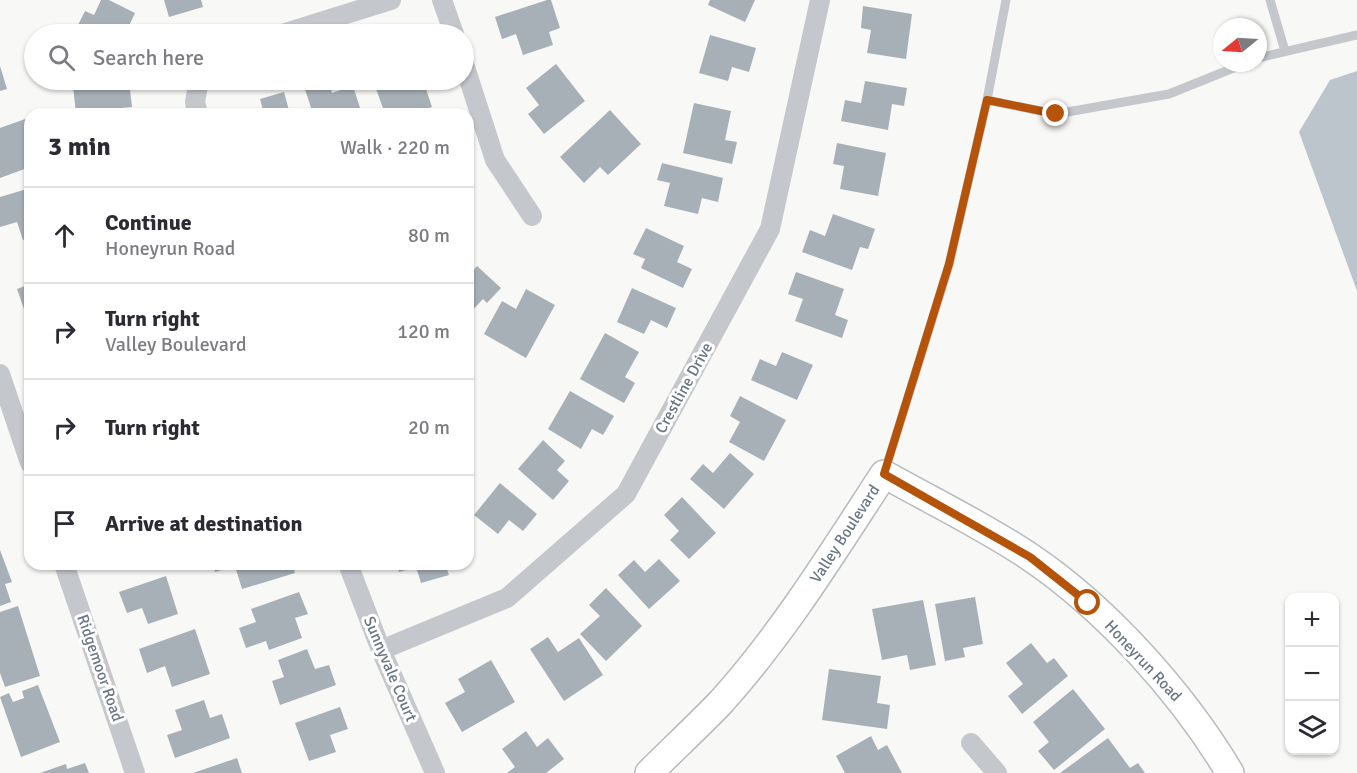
<!DOCTYPE html>
<html lang="en">
<head>
<meta charset="utf-8">
<style>
	:root { --surface:#fff; --page:#f7f7f7; --text:#2b2b33; --muted:#7c7c81; --line:#e1e1e2 }
	body { margin:0; font-family:Signika,sans-serif; background:var(--page); color:var(--text) }
	.controls { position:absolute; right:18px; bottom:18px; display:grid; overflow:hidden; border-radius:12px; box-shadow:0 2px 4px #0004 }
	.controls button { width:54px; height:54px; display:grid; place-items:center; padding:0; border:0; border-bottom:2px solid var(--line); background:var(--surface); color:var(--text); font:30px sans-serif }
	.compass { position:absolute; left:1213px; top:18px; width:54px; height:54px; border-radius:50%; background:var(--surface); box-shadow:0 2px 4px #0004; rotate:252deg }
	.stop { position:absolute; width:18px; height:18px; margin:-14px; border:4px solid #b45309; border-radius:50%; background:#fff }
	.stop.end { background:#b45309; border-color:#fff; box-shadow:0 2px 6px #0008 }
	.list { margin:0; padding:0; list-style:none }
	h2 { display:flex; justify-content:space-between; align-items:center; height:78px; margin:0; padding:0 24px; font-size:26px }
	h2 small { font-size:20px; font-weight:400; color:var(--muted) }
	.list li { display:grid; grid-template-columns:39px 1fr auto; gap:18px; align-items:center; box-sizing:border-box; height:96px; padding:0 24px; border-top:2px solid var(--line) }
	.list b { display:block; font-size:22px; white-space:nowrap }
	.list p { margin:0; font-size:20px; white-space:nowrap; color:var(--muted) }
	.list em { font-size:20px; font-style:normal; color:var(--muted) }
	.icon { flex:none; width:33px; height:33px; fill:none; stroke:currentColor; stroke-width:2; stroke-linecap:round; stroke-linejoin:round }
	.map { position:relative; flex:none; width:1357px; height:773px; overflow:hidden }
	.search { position:absolute; background:var(--surface); box-shadow:0 2px 4px #0004; left:24px; top:24px; width:450px; height:66px; display:flex; align-items:center; gap:15px; box-sizing:border-box; padding:0 21px; border-radius:33px; color:var(--muted); font-size:22px }
	.panel { position:absolute; background:var(--surface); box-shadow:0 2px 4px #0004; left:24px; top:108px; width:450px; height:462px; border-radius:18px }
	.map>svg:first-child { display:block }
	.water { fill:#bcc5cb }
	.building { fill:#a8b0b7 }
	.lines { fill:none; stroke-linecap:round; stroke-linejoin:round }
	.secondary-casing { stroke:#b6bbc0; stroke-width:30 }
	.lane { stroke:#c4c7cb; stroke-width:9 }
	.street { stroke:#c4c7cb; stroke-width:20 }
	.secondary { stroke:#fff; stroke-width:27 }
	.route { stroke:#b45309; stroke-width:8 }
	.labels { text-anchor:middle; dominant-baseline:central; stroke-width:6; stroke-linejoin:round; paint-order:stroke }
	.street-label { font-size:16px; fill:#687686; stroke:#fff }
</style>
</head>
<body>
<div class="map">
<svg width="1357" height="773" viewBox="0 0 1357 773">
	<rect width="100%" height="100%" fill="#f8f8f6"/>
	<path class="water" d="M1357 71V291L1299 132 1330 80Z"/>
	<path class="building" d="M101 0H109L135 13 128 28 142 34 74 33 85 11 94 15Z
		M164 0H201L203 7 169 17Z
		M547 0H551L560 28 549 32 553 45 523 55 516 34 502 39 495 17Z
		M710 0H755L745 22 708 5Z
		M863 6 912 14 906 59 867 53 871 30 861 28Z
		M710 35 756 48 749 72 732 67 728 81 699 73Z
		M556 64 585 101 544 134 528 114 539 105 526 88Z
		M0 66 7 89 0 91Z
		M314 80H328L332 93 353 86 362 114H313L303 83Z
		M373 80H423L432 107 412 114H385Z
		M129 81 132 107 112 109 113 114H76L73 86Z
		M865 81 907 88 904 106 892 104 888 130 841 121 845 100 861 103Z
		M284 92 290 114H264L260 99Z
		M694 103 731 111 725 140 737 142 732 164 683 153Z
		M610 110 641 144 608 175 600 167 584 183 560 157Z
		M25 119 30 133V167L0 178V128Z
		M837 143 886 153 878 196 840 189 844 166 833 164Z
		M662 163 723 178 718 202 702 198 698 214 664 206 670 183 657 180Z
		M30 188V238L23 240 17 222 0 227V197Z
		M833 214 875 229 868 249 860 247 852 270 802 252 810 230 825 236Z
		M646 228 684 246 677 262 692 269 683 288 641 268 645 259 633 254Z
		M477 266 501 288 487 303 483 299 468 315V277Z
		M796 272 844 289 835 315 848 320 842 338 795 321 803 299 788 294Z
		M30 284V310L25 312 17 289Z
		M632 288 676 308 667 328 651 320 644 334 617 322Z
		M526 289 555 305 526 358 484 334 502 301 516 309Z
		M605 333 639 352 625 377 635 383 624 403 580 379Z
		M782 352 813 365 797 400 751 380 760 359 776 366Z
		M570 391 614 416 603 435 592 429 581 449 548 429Z
		M740 396 786 420 764 461 729 442 740 422 730 416Z
		M543 440 565 461 557 470 569 481 553 500 518 469Z
		M730 453 754 474 724 509 690 479 703 464 713 473Z
		M500 483 537 514 523 531 509 520 498 534 474 515Z
		M682 497 716 533 689 559 670 540 679 531 664 515Z
		M0 550 12 582 5 584 11 602 0 606Z
		M659 559 680 581 649 609 618 575 634 560 645 572Z
		M213 564H292L295 573 242 589 235 566 215 572Z
		M397 564H445L449 575 421 583 416 567 399 572Z
		M166 576 178 614 148 624 142 608 127 613 119 592Z
		M606 588 642 626 606 661 580 634 600 616 589 605Z
		M299 592 308 614 295 618 302 638 269 650 266 641 246 648 239 628 256 622 251 609Z
		M975 597 983 644 963 648 965 657 945 661 935 604Z
		M923 600 936 665 910 670 907 655 882 660 872 609Z
		M18 606 40 676 5 687 0 673V612Z
		M195 629 210 674 172 687 165 666 147 673 139 649Z
		M548 637 558 652 579 638 603 675 564 701 530 649Z
		M1031 643 1047 663 1054 658 1068 676 1022 714 1008 696 1023 684 1006 663Z
		M307 649 315 669 329 665 336 685 280 705 272 681 284 677 278 660Z
		M491 660 515 702 462 732 445 703 465 692 458 679Z
		M829 669 881 676 877 703 890 705 887 729 822 720Z
		M38 685 60 742 21 757 0 697 9 693 13 702 24 698 22 691Z
		M1073 689 1105 729 1054 770 1038 751 1049 742 1033 722Z
		M204 700 210 718 222 714 230 738 175 758 167 735 182 730 175 710Z
		M340 707 348 729 330 735 336 752 309 761 295 723Z
		M526 731 537 747 548 738 564 759 546 773H507L515 767 502 749Z
		M871 736 878 750 887 745 902 773H845L836 756Z
		M1108 738 1130 768 1138 763 1145 773H1060Z
		M237 758 242 773H193Z
		M85 763 89 773H40L66 764 67 769Z"/>
	<g class="lines">
		<g class="secondary-casing">
			<path id="secondary" d="M649 773C673 749 698 726 721 702 784 632 833 552 884 474 932 501 984 526 1030 557 1107 609 1183 694 1230 773"/>
		</g>
		<path class="lane" d="M1270 0 1285 51
			M1258 58 1357 35
			M987 100 1056 114 1169 94 1246 63
			M885 471 949 265 987 100 1006 0"/>
		<path class="street" d="M442 0 454 34
			M282 34 391 0
			M464 64 495 160 532 216
			M198 114 195 102 199 80
			M0 374 30 463
			M64 564 135 773
			M348 564 381 650 435 773
			M381 650 507 598 626 494 770 229 820 0
			M971 743 997 773"/>
		<use href="#secondary" class="secondary"/>
	</g>
	<g class="lines">
		<path class="route" d="M1056 114 987 100 949 264 884 474 1030 557 1088 603"/>
	</g>
	<g class="labels">
		<g class="street-label">
			<text transform="translate(684 388) rotate(-61)">Crestline Drive</text>
			<text transform="translate(845 534) rotate(-57)">Valley Boulevard</text>
			<text transform="translate(1143 661) rotate(47)">Honeyrun Road</text>
			<text transform="translate(100 668) rotate(71)">Ridgemoor Road</text>
			<text transform="translate(390 669) rotate(67)">Sunnyvale Court</text>
		</g>
	</g>
</svg>
<div class="controls">
<button>+</button>
<button>−</button>
<button><svg class="icon" aria-label="layers" viewBox="0 0 24 24"><path d="M12 4l9 5-9 5-9-5zM3 14l9 5 9-5"/></svg></button>
</div>
<svg class="compass" viewBox="-18 -18 36 36"><path d="M0-13l5 13h-10z" fill="#e53935"/><path d="M0 13l5-13h-10z" fill="#7c7c81"/></svg>
<div class="stop" style="left:1088px;top:603px"></div>
<div class="stop end" style="left:1056px;top:114px"></div>
<div class="search"><svg class="icon" aria-label="search" viewBox="0 0 24 24"><circle cx="10" cy="10" r="6"/><path d="M15 15l6 6"/></svg>Search here</div>
<section class="panel">
<h2>3 min<small>Walk · 220 m</small></h2>
<ul class="list">
<li><svg class="icon" aria-label="ahead" viewBox="0 0 24 24"><path d="M12 20V5M6 11l6-6 6 6"/></svg><div><b>Continue</b><p>Honeyrun Road</p></div><em>80 m</em></li>
<li><svg class="icon" aria-label="right" viewBox="0 0 24 24"><path d="M7 20v-9h11M14 6l5 5-5 5"/></svg><div><b>Turn right</b><p>Valley Boulevard</p></div><em>120 m</em></li>
<li><svg class="icon" aria-label="right" viewBox="0 0 24 24"><path d="M7 20v-9h11M14 6l5 5-5 5"/></svg><div><b>Turn right</b></div><em>20 m</em></li>
<li><svg class="icon" aria-label="arrive" viewBox="0 0 24 24"><path d="M6 21V4h12l-3 4 3 4H6"/></svg><div><b>Arrive at destination</b></div></li>
</ul>
</section>
</div>
</body>
</html>
